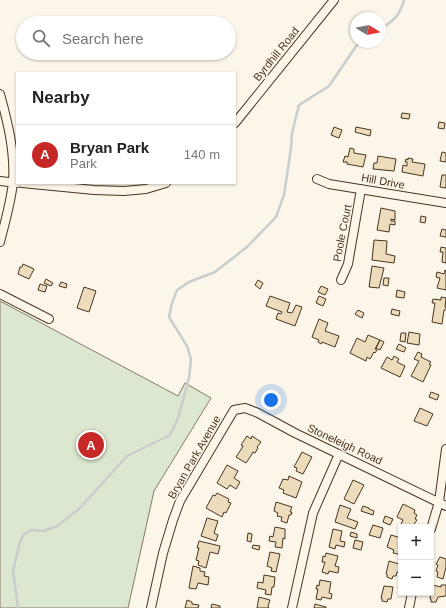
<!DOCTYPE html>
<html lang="en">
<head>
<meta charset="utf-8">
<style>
	:root { --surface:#fff; --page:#f2f2f2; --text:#222; --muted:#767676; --line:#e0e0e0; --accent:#c62828 }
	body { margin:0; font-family:Helvetica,sans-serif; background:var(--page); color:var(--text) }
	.controls { position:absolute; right:12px; bottom:12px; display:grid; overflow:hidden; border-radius:0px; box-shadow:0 1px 3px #0004 }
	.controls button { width:36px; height:36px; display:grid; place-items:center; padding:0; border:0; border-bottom:1px solid var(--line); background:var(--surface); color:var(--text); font:20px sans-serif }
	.compass { position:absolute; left:350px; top:12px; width:36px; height:36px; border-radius:50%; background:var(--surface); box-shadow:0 1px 3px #0004; rotate:100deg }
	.you { position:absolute; left:271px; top:400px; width:14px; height:14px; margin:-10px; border:3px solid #fff; border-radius:50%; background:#1a73e8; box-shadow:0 0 0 6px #1a73e833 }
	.badge { display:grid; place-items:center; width:26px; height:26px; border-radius:50%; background:var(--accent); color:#fff; font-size:13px; font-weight:700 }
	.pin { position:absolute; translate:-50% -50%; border:2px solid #fff; box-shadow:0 1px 4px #0006 }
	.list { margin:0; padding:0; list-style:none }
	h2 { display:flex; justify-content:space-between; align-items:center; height:52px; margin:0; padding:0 16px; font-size:17px }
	h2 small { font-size:13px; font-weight:400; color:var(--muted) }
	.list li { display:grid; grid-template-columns:26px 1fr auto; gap:12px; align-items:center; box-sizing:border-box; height:60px; padding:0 16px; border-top:1px solid var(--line) }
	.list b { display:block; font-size:15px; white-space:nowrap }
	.list p { margin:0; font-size:13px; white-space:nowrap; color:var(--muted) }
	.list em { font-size:13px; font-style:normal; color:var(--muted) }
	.icon { flex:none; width:22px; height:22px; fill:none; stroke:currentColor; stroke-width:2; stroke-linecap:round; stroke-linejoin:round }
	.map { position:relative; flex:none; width:446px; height:608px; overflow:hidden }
	.search { position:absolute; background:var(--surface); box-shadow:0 1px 3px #0004; left:16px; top:16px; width:220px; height:44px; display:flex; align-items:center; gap:10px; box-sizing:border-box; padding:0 14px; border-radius:22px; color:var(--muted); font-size:15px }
	.panel { position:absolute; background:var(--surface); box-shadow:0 1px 3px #0004; left:16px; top:72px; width:220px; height:112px; border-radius:0px }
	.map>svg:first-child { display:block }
	.green { fill:#dce7d0; stroke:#887966 }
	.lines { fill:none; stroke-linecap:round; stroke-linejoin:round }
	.stream { stroke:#c9cecd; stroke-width:2.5 }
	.building { fill:#ecdcbc; stroke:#4a3520 }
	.minor-casing { stroke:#4a3520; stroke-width:10 }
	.minor { stroke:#fbf6e9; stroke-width:8 }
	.labels { text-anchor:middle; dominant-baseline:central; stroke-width:3; stroke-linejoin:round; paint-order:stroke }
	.street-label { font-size:11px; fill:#4a3520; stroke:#fbf6e9 }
</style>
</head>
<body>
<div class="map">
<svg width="446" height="608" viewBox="0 0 446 608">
	<rect width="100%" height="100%" fill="#fbf6e9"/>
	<path class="green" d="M0 301 178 396 185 383 211 398 154 491 128 608H0Z"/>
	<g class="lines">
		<path class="stream" d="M380 29C394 21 400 15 404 0
			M18 608 13 570 20 542 24 534 32 530 44 531 57 526 79 509 127 456 170 435 178 418 189 378 191 359 187 346 169 317 172 303 177 290 189 282 215 272 247 247 276 217 284 195 291 148 292 133 299 105 329 86 359 42"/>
	</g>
	<path class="building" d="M402 113 410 114 409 119 401 118Z
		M439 122 445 123 444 129 438 128Z
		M334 127 342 130 339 138 331 135Z
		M356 127 371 130 370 136 355 132Z
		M350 148 354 149V153L366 155 363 167 347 164V162H343L345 156 348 157Z
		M442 152 446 153V162L440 161Z
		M378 156 396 159 394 171 373 169 374 163H377Z
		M408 158 413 159 412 162 425 164 423 176 402 172 403 165 407 166V162H405L406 159 408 160Z
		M442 175H446V188L440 187Z
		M381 208 395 211V220L391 219V221H395V225L390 224 389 232 377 230Z
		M421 216 426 217 425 223 420 222Z
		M442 229 446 230V237L440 236Z
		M374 240 387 241 386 254 395 256 394 263 372 260Z
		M441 247 446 248V263L442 262 443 252H440Z
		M23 264 34 269 29 279 18 274 20 267H22Z
		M372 266 384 268 379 288 369 287Z
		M445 270 446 271V290L437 288 440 278 436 277 437 272 444 274Z
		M384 278H389L388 286 383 285Z
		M46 279 53 283 51 286 44 283Z
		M258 280 263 283 260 289 255 285Z
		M61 282 67 284 66 288 59 286Z
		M40 284 47 286 45 292 38 290Z
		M321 286 328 289 325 295 318 292Z
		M84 287 96 291 89 312 77 308Z
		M397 290 405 292 404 298 396 297Z
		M270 296 290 303 287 312 292 313 296 305 302 307 295 326 276 319 278 313 281 314 282 312 266 306Z
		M319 296 326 299 323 306 316 303Z
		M441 297 446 298 445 307H446V310H444L442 324 432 322 435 303H432L433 299 441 300Z
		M392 309 400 311 399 316 391 314Z
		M358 310 364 313 362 318 355 314Z
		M319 319 328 323 325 331 339 336 335 347 322 342 321 344 318 342 319 340 312 337Z
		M409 332 420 334 419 345 407 343Z
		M401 333H406L405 342 400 341Z
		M368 335 380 340 375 349 377 350 375 353 374 352 370 359 367 357 366 361 350 353 357 338 365 342Z
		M380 340 384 342 380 350 376 348Z
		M399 344 406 348 404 352 396 349Z
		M418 352 422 354 421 357 431 362 429 364 431 365 423 382 411 376 419 361 414 359Z
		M394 356 399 359 397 362 405 366 400 377 381 368 387 357 392 360Z
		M431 392 439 395 437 400 429 397Z
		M420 408 433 414 427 426 414 421Z
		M247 436 251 439 252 436 261 442 257 447 258 448 255 453 253 452 252 454 246 463 236 457 242 448 243 446 241 445Z
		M302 452 312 457 303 474 296 471 297 468 294 467Z
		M227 465 238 471 234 478 240 482 236 489 230 485 227 489 217 483Z
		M289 476 302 482 296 498 283 493 284 490 279 488 283 479 288 480Z
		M353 480 364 485 354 504 344 499Z
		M217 493 229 499 228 502 231 503 226 513 224 512 222 517 206 508 213 495 215 496Z
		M276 502 292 507 290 512H292L291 515H289L287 523 281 521 282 517 277 516 278 513 274 511Z
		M403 504 415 510 414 513 417 515 415 519 417 520 412 527 400 526 403 520 397 517Z
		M340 505 351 509 347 518 358 522 355 529 335 522Z
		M363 506 369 508V509L374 511 373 515 361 511Z
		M385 516 393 519 390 525 383 522Z
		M207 518 218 521 214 533 218 535 216 541 201 536Z
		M373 525 383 528 380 538 369 535Z
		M275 527 285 529V539L283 538 282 548 275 547 276 542 269 541 270 536 273 537Z
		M333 529 342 531 340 541 345 542 344 547 336 545 335 549 329 547Z
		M351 532 357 534V538L350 536Z
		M248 533 252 534 251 542 247 541Z
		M391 535 401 538V552L399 551 398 554 393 553 394 550 387 547Z
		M355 540 363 542 361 550 353 548Z
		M199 541 220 546 218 554 210 552 206 568 198 565 199 561 196 560 199 548H197Z
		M253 545 260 546 259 550 252 548Z
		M270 552 280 554 276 572 271 571 272 568 267 566Z
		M326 553 338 556 335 566 339 567 338 573 329 571 328 574 322 572 325 562H322L323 556 325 557Z
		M440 557 446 559V567L443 579 437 577 438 572 436 571 438 565 436 564Z
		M389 561 399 564V572H397L396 576H393L392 579 387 577V574H386Z
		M193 566 200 568V571L205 572 204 576 209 577 208 585 198 583 196 589 189 588Z
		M264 575 275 577 274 587H272L271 595 265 594 266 590 257 588 258 582 263 583Z
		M320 580 331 582 329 593 332 594 331 599 322 597 321 600 316 599 318 589H316L317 585 319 586Z
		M432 585 441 587V585H446V596L438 597 436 602H431V599H430Z
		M384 586 393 587 391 599H388L387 602 382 601V598H381Z
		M259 597 270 600 268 606 269 608H257Z
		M187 600 192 602V604L199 605 198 608H185Z
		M212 604 220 606V608H211Z
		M315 604 326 607V608H314Z"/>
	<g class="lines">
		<g class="minor-casing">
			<path id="minor" d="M0 94C8 123 15 152 13 182 11 202 5 222 0 242
				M235 123 334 0
				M317 179 329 184 446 203
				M0 181 17 183
				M22 183 94 190 124 191 146 189 166 183
				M341 280 348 264 361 189
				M0 294 49 319
				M431 529 439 502 446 449
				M151 608 163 553 173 520 180 501 234 410 245 408 258 413 295 433 446 506
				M292 608 313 513 339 454
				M409 608 412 593"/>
		</g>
		<use href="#minor" class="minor"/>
	</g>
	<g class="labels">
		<g class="street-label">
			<text transform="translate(276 54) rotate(-51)">Byrdhill Road</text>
			<text transform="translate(383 181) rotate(10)">Hill Drive</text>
			<text transform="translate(342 233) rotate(-79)">Poole Court</text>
			<text transform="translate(345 444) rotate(25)">Stoneleigh Road</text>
			<text transform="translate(194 457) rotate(-60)">Bryan Park Avenue</text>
		</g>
	</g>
</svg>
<div class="controls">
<button>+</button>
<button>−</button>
</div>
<svg class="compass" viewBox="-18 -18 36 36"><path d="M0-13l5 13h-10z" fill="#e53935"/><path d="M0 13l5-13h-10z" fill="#767676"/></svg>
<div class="you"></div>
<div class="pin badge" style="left:91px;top:445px">A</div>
<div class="search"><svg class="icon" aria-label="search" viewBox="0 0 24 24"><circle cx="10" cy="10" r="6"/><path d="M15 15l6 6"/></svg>Search here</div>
<section class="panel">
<h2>Nearby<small></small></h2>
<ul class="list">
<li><span class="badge">A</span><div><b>Bryan Park</b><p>Park</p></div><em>140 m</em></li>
</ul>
</section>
</div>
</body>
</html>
